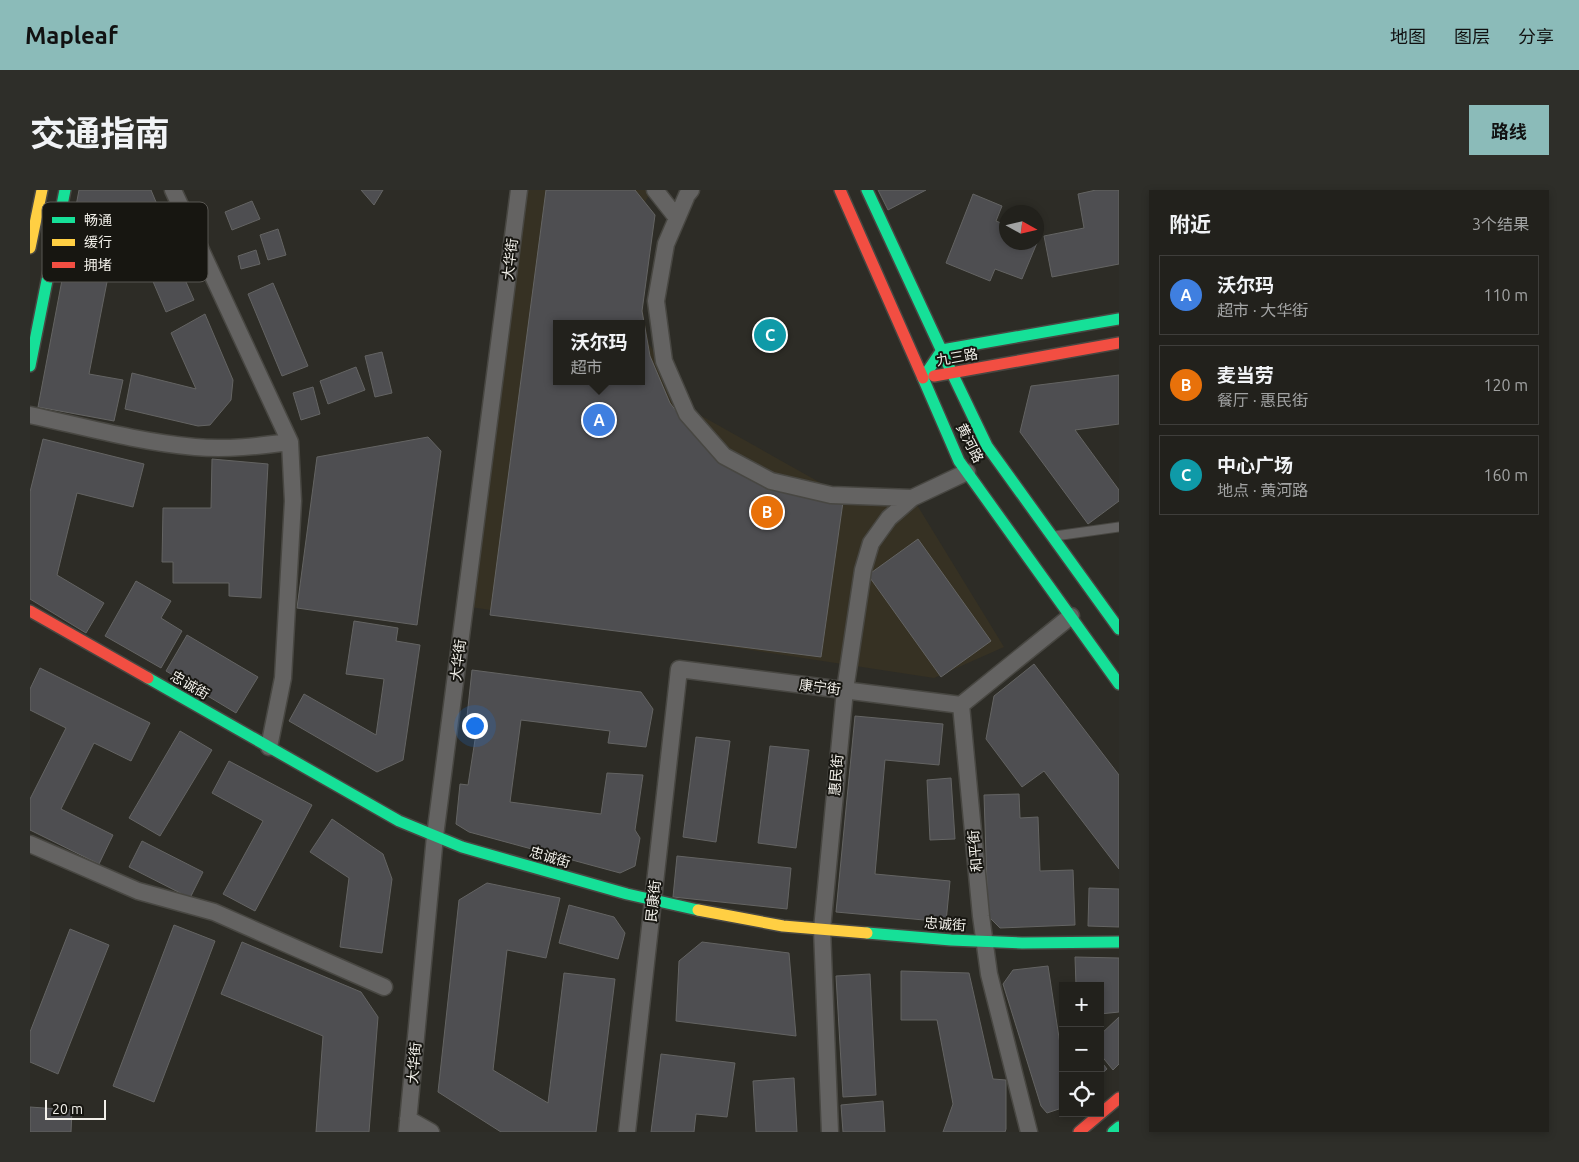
<!DOCTYPE html>
<html lang="zh">
<head>
<meta charset="utf-8">
<style>
	:root { --surface:#22211c; --page:#2e2e29; --text:#f1f3f6; --muted:#a2a3a3; --line:#3f3e3b; --accent:#8bbbb9 }
	body { margin:0; font-family:Ubuntu,"Noto Sans SC",sans-serif; background:var(--page); color:var(--text) }
	.controls { position:absolute; right:15px; bottom:15px; display:grid; overflow:hidden; border-radius:0px; box-shadow:0 2px 8px #0003 }
	.controls button { width:45px; height:45px; display:grid; place-items:center; padding:0; border:0; border-bottom:1px solid var(--line); background:var(--surface); color:var(--text); font:25px sans-serif }
	.compass { position:absolute; left:969px; top:15px; width:45px; height:45px; border-radius:50%; background:var(--surface); box-shadow:0 2px 8px #0003; rotate:98deg }
	.scale { position:absolute; left:15px; bottom:12px; width:61px; box-sizing:border-box; padding-left:5px; border:2px solid #f2f0ea; border-top:0; font-size:14px; line-height:18px; white-space:nowrap; color:#f2f0ea; -webkit-text-stroke:4px #171611; paint-order:stroke }
	.you { position:absolute; left:444px; top:535px; width:18px; height:18px; margin:-12px; border:4px solid #fff; border-radius:50%; background:#1a73e8; box-shadow:0 0 0 8px #1a73e833 }
	.badge { display:grid; place-items:center; width:32px; height:32px; border-radius:50%; background:var(--accent); color:#fff; font-size:16px; font-weight:700 }
	.pin { position:absolute; translate:-50% -50%; border:2px solid #fff; box-shadow:0 1px 5px #0006 }
	.popup { position:absolute; left:523px; top:130px; width:92px; height:65px; box-sizing:border-box; display:grid; place-content:center; border-radius:0px; background:var(--surface); filter:drop-shadow(0 1px 4px #0005); font-size:16px; white-space:nowrap; color:var(--muted) }
	.popup b { font-size:19px; color:var(--text) }
	.popup::after { content:''; position:absolute; left:50%; top:100%; margin-left:-10px; border:10px solid transparent; border-top-color:var(--surface) }
	.list { margin:0; padding:0; list-style:none }
	h2 { display:flex; justify-content:space-between; align-items:center; height:65px; margin:0; padding:0 20px; font-size:21px }
	h2 small { font-size:16px; font-weight:400; color:var(--muted) }
	.list li { display:grid; grid-template-columns:32px 1fr auto; gap:15px; align-items:center; box-sizing:border-box; height:80px; margin:0 10px 10px; padding:0 10px; border:1px solid var(--line); border-radius:0px }
	.list b { display:block; font-size:19px; white-space:nowrap }
	.list p { margin:0; font-size:16px; white-space:nowrap; color:var(--muted) }
	.list em { font-size:16px; font-style:normal; color:var(--muted) }
	.icon { flex:none; width:28px; height:28px; fill:none; stroke:currentColor; stroke-width:2; stroke-linecap:round; stroke-linejoin:round }
	.map { position:relative; flex:none; width:1089px; height:942px; overflow:hidden; border-radius:0px }
	header { display:flex; align-items:center; gap:30px; box-sizing:border-box; height:70px; padding:0 25px; background:var(--accent); color:#111 }
	header strong { font-size:24px }
	nav { display:flex; gap:28px; margin-inline-start:auto; font-size:18px }
	.intro { display:flex; align-items:center; justify-content:space-between; box-sizing:border-box; height:120px; padding:0 30px }
	h1 { margin:0; font-size:35px }
	.button { padding:12px 22px; border-radius:0px; background:var(--accent); color:#111; font-size:18px; font-weight:700 }
	main { display:flex; gap:30px; padding:0 30px }
	aside { flex:1; background:var(--surface); border-radius:0px; box-shadow:0 2px 8px #0003 }
	.map>svg:first-child { display:block }
	.built { fill:#363123; fill-rule:evenodd }
	.building { fill:#4e4e51; stroke:#646463; fill-rule:evenodd }
	.lines { fill:none; stroke-linecap:round; stroke-linejoin:round }
	.lane-casing { stroke:#484742; stroke-width:11 }
	.street-casing { stroke:#484742; stroke-width:19 }
	.fast-casing { stroke:#484742; stroke-width:14 }
	.slow-casing { stroke:#484742; stroke-width:14 }
	.jam-casing { stroke:#484742; stroke-width:14 }
	.lane { stroke:#646362; stroke-width:9 }
	.street { stroke:#646362; stroke-width:16 }
	.fast { stroke:#16e098; stroke-width:11 }
	.slow { stroke:#ffcf43; stroke-width:11 }
	.jam { stroke:#f24e42; stroke-width:11 }
	.labels { text-anchor:middle; dominant-baseline:central; stroke-width:4; stroke-linejoin:round; paint-order:stroke }
	.street-label { font-size:14px; fill:#f2f0ea; stroke:#171611 }
	.key { fill:#171611; stroke:#595752; stroke-width:1 }
	.key-label { font-size:14px; fill:#f2f0ea }
</style>
</head>
<body>
<header>
<strong>Mapleaf</strong>
<nav><a>地图</a><a>图层</a><a>分享</a></nav>
</header>
<div class="intro"><h1>交通指南</h1><a class="button">路线</a></div>
<main>
<div class="map">
<svg width="1089" height="942" viewBox="0 0 1089 942">
	<rect width="100%" height="100%" fill="#2d2c26"/>
	<path class="built" d="M491 0H622L598 41 619 154 661 220 821 310 887 315 974 457 904 488 427 415ZM526 134H612V191H526Z"/>
	<path class="building" d="M49 0H121L136 36 107 48 103 38 86 46 59 184 93 190 84 231 8 217Z
		M331 0H353L344 15Z
		M516 0H605L625 25 612 121 620 166 640 213 666 247 696 276 748 301 813 312 791 467 460 425ZM526 134H612V191H526Z
		M848 0H896L858 20Z
		M1066 0H1089V74L1022 87 1014 46 1054 38 1048 4Z
		M943 4 972 16 966 31 976 35V52H1006V47L1009 48 992 89 965 79 960 91 916 73Z
		M222 11 230 29 202 40 195 22Z
		M248 39 256 65 238 70 230 45Z
		M137 49 164 110 136 122 110 61Z
		M226 60 230 74 211 79 208 66Z
		M243 93 278 176 252 186 218 104Z
		M175 124 203 190 201 210 180 235 168 236 95 219 102 183 166 199 141 143Z
		M352 162 362 203 345 207 335 166Z
		M326 177 335 200 298 214 290 191Z
		M1089 185V234L1045 240 1089 300V311L1058 334 990 242 1001 196Z
		M283 197 290 224 271 230 263 203Z
		M398 247 411 261 387 435 267 418 287 267Z
		M13 249 114 274 103 317 47 303 27 385 74 413 56 443 0 409V302Z
		M182 269 238 274 231 408 199 406V393H143V372H132L133 318H181Z
		M888 349 961 451 911 487 838 385Z
		M106 391 141 411 131 428 152 441 131 478 75 446Z
		M324 431 368 438 366 451 390 455 373 570 347 582 259 531 274 504 346 545 354 489 316 484Z
		M157 445 228 487 206 523 136 481Z
		M1004 474 1089 585V679L1014 581 992 597 956 549 964 506Z
		M10 478 120 533 101 571 64 553 31 619 83 645 69 674 0 640V609L36 538 0 520V499Z
		M442 480 611 502 623 519 616 557 578 553 580 541 491 530 480 612 571 624 577 583 613 585 605 640 610 648 605 676 590 683 439 642 426 634 430 594 438 595 447 537 436 536Z
		M825 526 913 534 909 575 855 570 845 684 920 691 916 732 806 722Z
		M150 541 182 560 130 646 99 628Z
		M666 547 700 551 686 652 653 647Z
		M740 556 779 560 766 658 728 653Z
		M199 571 282 615 225 721 193 704 233 631 182 603Z
		M921 588 925 649 900 650 897 590Z
		M989 604 990 628 1008 627 1010 681 1043 680 1045 735 970 738 958 726 954 605Z
		M302 629 353 664 362 689 352 763 310 757 319 688 280 662Z
		M112 651 173 682 160 708 99 677Z
		M647 666 761 678 757 719 643 707Z
		M457 693 530 708 516 768 477 760 463 880 518 913 534 783 585 789 566 942H471L408 902 429 710Z
		M1059 698 1089 699V737L1058 736Z
		M539 715 584 727 595 743 588 769 529 753Z
		M144 735 185 751 124 912 83 896Z
		M40 739 79 755 28 884 0 872V842Z
		M212 752 331 802 348 827 339 942H286L293 846 191 804Z
		M672 752 759 763 766 846 646 831 649 771Z
		M1045 767 1089 768V822L1070 824V796H1046Z
		M1018 776 1030 854 1033 857V916L1029 919 1017 923 1011 916 973 794 983 780Z
		M871 781 939 783 963 889 976 890V939L975 942H913L923 914 907 830H871Z
		M840 784 846 905 813 907 806 786Z
		M1089 827V874L1083 880 1070 864V845Z
		M631 864 705 873 697 927 666 924 664 942H621Z
		M1070 870 1077 879 1070 885Z
		M764 888 767 942H726L723 891Z
		M853 911 855 942H813L811 915Z
		M0 917 42 920 41 942H0Z"/>
	<g class="lines">
		<g class="lane-casing">
			<path id="lane" d="M1025 346 1089 337"/>
		</g>
		<g class="street-casing">
			<path id="street" d="M143 0 260 252 263 311 253 488 239 557
				M625 0 647 28
				M661 0 657 5 636 54 626 111 634 171 657 224 694 266 741 291 801 305 882 308
				M0 225C55 237 109 252 165 257 197 260 229 256 260 252
				M0 654 108 701 184 722 354 797
				M378 929 401 942
				M377 942 405 646 489 0
				M597 942 649 479 931 515
				M800 942 792 739 815 500 833 380 841 353 859 328 882 308 937 282
				M999 942 959 784 951 726 931 515 1041 426"/>
		</g>
		<g class="fast-casing">
			<path id="fast" d="M837 0 922 183
				M0 176 35 0
				M922 183 957 256 1089 439
				M893 188 929 271 1089 494
				M893 188 912 160 1089 129
				M118 488 369 631 432 657 597 704 668 720
				M837 743 921 750 992 753 1089 752
				M1083 942 1089 937"/>
		</g>
		<g class="slow-casing">
			<path id="slow" d="M0 58 12 0
				M668 720 753 736 837 743"/>
		</g>
		<g class="jam-casing">
			<path id="jam" d="M810 0 893 188
				M904 186 1089 153
				M0 421 118 488
				M1049 942 1089 908"/>
		</g>
		<use href="#lane" class="lane"/>
		<use href="#street" class="street"/>
		<use href="#fast" class="fast"/>
		<use href="#slow" class="slow"/>
		<use href="#jam" class="jam"/>
	</g>
	<g class="labels">
		<g class="street-label">
			<text transform="translate(480 69) rotate(-83)">大华街</text>
			<text transform="translate(927 167) rotate(-10)">九三路</text>
			<text transform="translate(940 253) rotate(63)">黄河路</text>
			<text transform="translate(428 470) rotate(-83)">大华街</text>
			<text transform="translate(160 495) rotate(30)">忠诚街</text>
			<text transform="translate(790 497) rotate(7)">康宁街</text>
			<text transform="translate(806 585) rotate(-85)">惠民街</text>
			<text transform="translate(945 661) rotate(-95)">和平街</text>
			<text transform="translate(520 667) rotate(16)">忠诚街</text>
			<text transform="translate(623 711) rotate(-84)">民康街</text>
			<text transform="translate(915 734) rotate(4)">忠诚街</text>
			<text transform="translate(384 873) rotate(-85)">大华街</text>
		</g>
	</g>
	<rect x="12" y="12" width="166" height="80" rx="8" class="key"/>
	<rect x="22" y="27" width="23" height="6" fill="#16e098"/>
	<rect x="22" y="49" width="23" height="7" fill="#ffcf43"/>
	<rect x="22" y="72" width="23" height="6" fill="#f24e42"/>
	<g class="key-label">
		<text x="54" y="35">畅通</text>
		<text x="54" y="57">缓行</text>
		<text x="54" y="80">拥堵</text>
	</g>
</svg>
<div class="controls">
<button>+</button>
<button>−</button>
<button><svg class="icon" aria-label="locate" viewBox="0 0 24 24"><circle cx="12" cy="12" r="6"/><path d="M12 2v4M12 18v4M2 12h4M18 12h4"/></svg></button>
</div>
<svg class="compass" viewBox="-18 -18 36 36"><path d="M0-13l5 13h-10z" fill="#e53935"/><path d="M0 13l5-13h-10z" fill="#a2a3a3"/></svg>
<div class="scale">20 m</div>
<div class="you"></div>
<div class="pin badge" style="left:569px;top:230px;background:#3f7fe0">A</div>
<div class="popup"><b>沃尔玛</b>超市</div>
<div class="pin badge" style="left:737px;top:322px;background:#e8710a">B</div>
<div class="pin badge" style="left:740px;top:145px;background:#0f9aa8">C</div>
</div>
<aside>
<h2>附近<small>3个结果</small></h2>
<ul class="list">
<li><span class="badge" style="background:#3f7fe0">A</span><div><b>沃尔玛</b><p>超市 · 大华街</p></div><em>110 m</em></li>
<li><span class="badge" style="background:#e8710a">B</span><div><b>麦当劳</b><p>餐厅 · 惠民街</p></div><em>120 m</em></li>
<li><span class="badge" style="background:#0f9aa8">C</span><div><b>中心广场</b><p>地点 · 黄河路</p></div><em>160 m</em></li>
</ul>
</aside>
</main>
</body>
</html>
